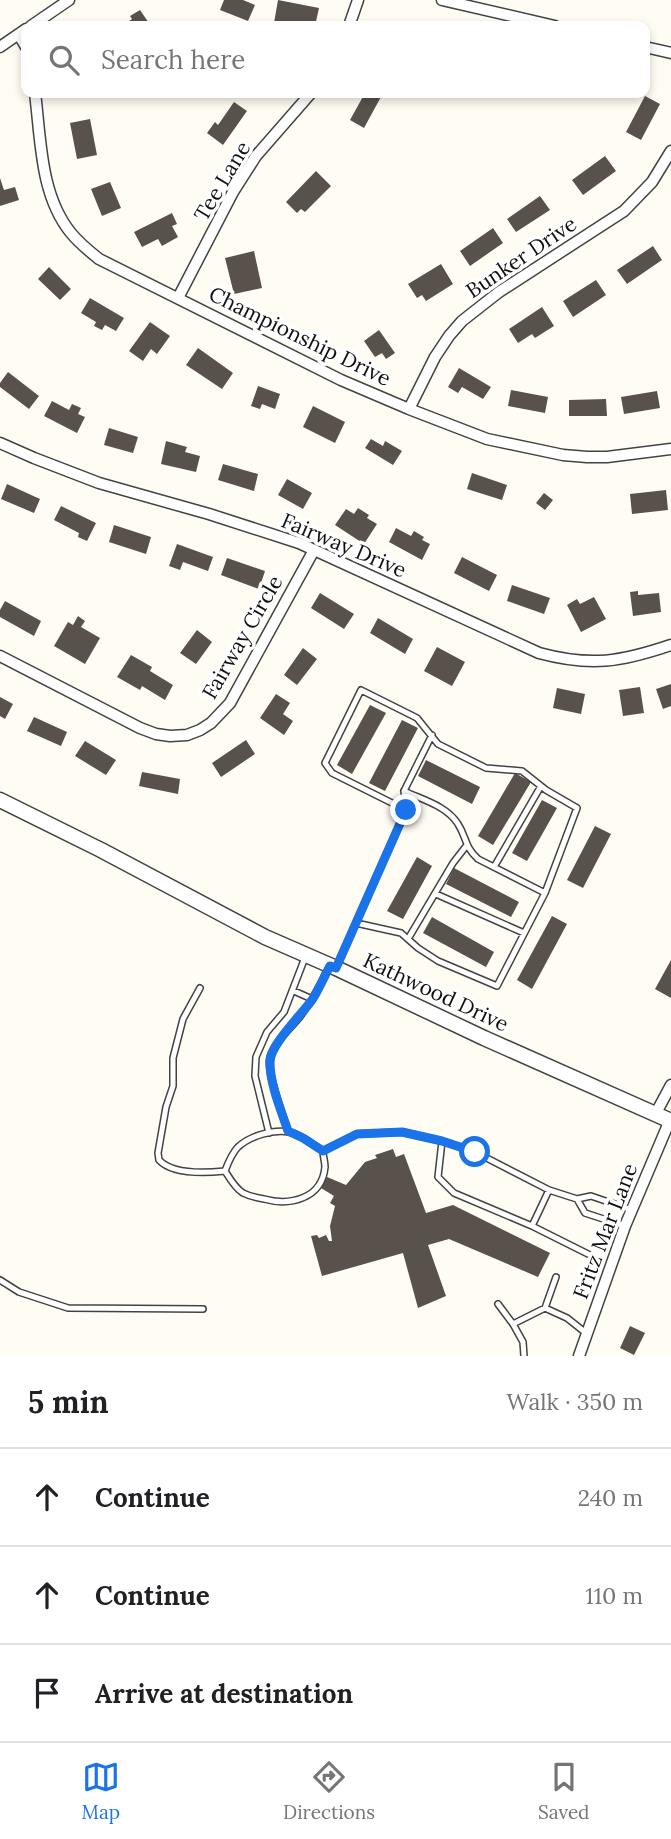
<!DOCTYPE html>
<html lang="en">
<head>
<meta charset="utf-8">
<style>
	:root { --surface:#fff; --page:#f2f2f2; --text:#202124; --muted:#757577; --line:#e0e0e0; --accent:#1a73e8 }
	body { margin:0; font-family:Lora,serif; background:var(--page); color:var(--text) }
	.stop { position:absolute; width:21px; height:21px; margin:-16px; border:5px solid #1a73e8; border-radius:50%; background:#fff }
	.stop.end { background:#1a73e8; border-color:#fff; box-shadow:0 2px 7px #0008 }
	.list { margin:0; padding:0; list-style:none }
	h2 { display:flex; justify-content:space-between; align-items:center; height:91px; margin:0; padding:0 28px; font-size:30px }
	h2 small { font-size:23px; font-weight:400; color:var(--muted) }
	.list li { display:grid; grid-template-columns:46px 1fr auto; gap:21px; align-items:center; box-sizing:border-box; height:98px; padding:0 28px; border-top:2px solid var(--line) }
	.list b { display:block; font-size:26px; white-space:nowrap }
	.list em { font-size:23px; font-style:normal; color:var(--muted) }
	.icon { flex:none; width:38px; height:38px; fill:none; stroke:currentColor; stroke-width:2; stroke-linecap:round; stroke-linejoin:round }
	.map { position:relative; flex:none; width:671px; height:1356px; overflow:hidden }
	.search { position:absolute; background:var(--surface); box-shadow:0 4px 10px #0003; left:21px; right:21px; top:21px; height:77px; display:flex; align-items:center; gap:18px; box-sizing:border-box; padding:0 24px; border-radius:14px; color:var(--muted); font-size:26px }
	.sheet { height:385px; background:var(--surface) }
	nav { display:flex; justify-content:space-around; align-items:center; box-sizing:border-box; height:98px; border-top:2px solid var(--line); background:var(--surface); font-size:19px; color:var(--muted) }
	nav a { display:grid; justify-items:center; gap:4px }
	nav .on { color:var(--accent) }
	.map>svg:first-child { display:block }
	.building { fill:#59524c }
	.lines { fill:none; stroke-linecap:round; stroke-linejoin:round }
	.service-casing { stroke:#434343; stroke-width:8 }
	.minor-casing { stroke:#434343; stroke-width:13 }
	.tertiary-casing { stroke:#434343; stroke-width:17 }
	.service { stroke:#fff; stroke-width:5 }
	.minor { stroke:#fff; stroke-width:10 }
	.tertiary { stroke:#fff; stroke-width:14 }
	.route { stroke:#1a73e8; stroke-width:9 }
	.labels { text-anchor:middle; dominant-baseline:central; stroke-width:7; stroke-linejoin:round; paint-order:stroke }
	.street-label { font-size:21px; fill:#101010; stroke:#fff }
</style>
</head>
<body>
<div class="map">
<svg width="671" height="1356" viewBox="0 0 671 1356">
	<rect width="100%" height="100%" fill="#fffdf3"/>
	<path class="building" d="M224 0H243L255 5 248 21 220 10Z
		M278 0 319 8 315 26 300 23 299 26H287L274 23Z
		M140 10 151 26H122L132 19 130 16Z
		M365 93H378L382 95 364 128 350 120Z
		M645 96 660 104 641 140 626 132Z
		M234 102 247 111 223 145 207 133 215 122 218 125Z
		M90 119 97 155 77 159 70 123Z
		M605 156 616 171 583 195 572 180Z
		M316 171 331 186 305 212 301 209 297 213 286 202Z
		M0 178 4 190 15 187 19 200 0 206Z
		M110 182 121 208 102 216 91 189Z
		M540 196 550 210 516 232 507 219Z
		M172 213 177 224 172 226 178 237 162 246 158 239 142 247 134 232Z
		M493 228 503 243 470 266 460 251Z
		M653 246 662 260 627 284 617 270Z
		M254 251 262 288 234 294 225 258Z
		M441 264 453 284 426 301 422 295 417 298 408 284Z
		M49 267 71 289 60 300 38 279Z
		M596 280 606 295 573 317 563 301Z
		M90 298 124 318 116 331 105 325 102 330 94 326 96 322 81 313Z
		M542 307 554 326 535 338 532 334 518 343 509 329Z
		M150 322 170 336 157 354 151 349 143 361 129 351Z
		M379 330 395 353 386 359 382 353 375 357 364 341Z
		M198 348 233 373 222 389 186 365Z
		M459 368 491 387 483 399 462 387 458 393 448 387Z
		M8 372 39 396 29 409 0 387V383Z
		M258 386 280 394 275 409 262 404 260 409 251 406Z
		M511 390 548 397 545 413 508 406Z
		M657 391 660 408 624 414 621 397Z
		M606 399 607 416H569V400Z
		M52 401 69 410 72 404 81 408 78 414 85 417 77 433 44 416Z
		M313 406 345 422 335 443 303 427Z
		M109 428 138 437 133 453 104 445Z
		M371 439 383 446 385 441 402 451 393 465 365 448Z
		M166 441 187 447 185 452 200 456 196 472 161 464Z
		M223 464 258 474 254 491 218 480Z
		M472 473 507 485 502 500 467 489Z
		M287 479 312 493 303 509 278 495Z
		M7 484 40 499 34 513 1 499Z
		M666 490 668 510 632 514 630 494Z
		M544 493 553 500 545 510 536 503Z
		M61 506 96 523 87 541 78 537 79 533 54 520Z
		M358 508 369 515 367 518 377 524 364 544 335 525 346 509 354 514Z
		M114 525 151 537 146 554 109 542Z
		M396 528 411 536 414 531 424 537 422 540 430 544 422 560 389 542Z
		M177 544 213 557 208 571 183 562 180 570 169 566Z
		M462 557 497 575 489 591 454 573Z
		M227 558 265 571 259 589 221 575Z
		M512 585 550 598 544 614 507 601Z
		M638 591V595L659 593 661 612 633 616 630 592Z
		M320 593 354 614 344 629 311 608Z
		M594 597 606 619 581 632 567 605 577 599 580 604Z
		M5 601 41 621 34 636 0 617V610Z
		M78 616 85 621 81 627 100 638 85 664 54 646 68 622 73 625Z
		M378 618 413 639 405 654 370 633Z
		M197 630 212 642 196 664 180 653Z
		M437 647 465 662 452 686 424 671Z
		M303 648 317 659 297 685 284 675Z
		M131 655 152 667 150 671 173 685 165 700 142 686 140 690 117 677Z
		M671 684V706L663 709 656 689Z
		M640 687 644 713 623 716 619 690Z
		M557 688 585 694 581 714 553 708Z
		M276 694 290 703 283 714 293 721 284 735 260 718Z
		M0 697 13 704 5 719 0 716Z
		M370 705 386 713 352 774 337 765Z
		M34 717 67 732 61 746 27 731Z
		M402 720 418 728 385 791 369 783Z
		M246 740 255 754 221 777 212 763Z
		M85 741 116 760 106 775 75 756Z
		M426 760 480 787 472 804 418 776Z
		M142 772 180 779 178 794 139 786Z
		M515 773 531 782 493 845 478 836Z
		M542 800 557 808 527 861 512 853Z
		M595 826 611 834 583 888 567 880Z
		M417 857 432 866 403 919 387 911Z
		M454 868 519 902 511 917 446 884Z
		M552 916 567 924 532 989 517 980Z
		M432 917 494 952 486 967 423 933Z
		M671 960V998L655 989Z
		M393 1149 396 1157 404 1154 426 1213 453 1205 550 1253 538 1277 449 1239 428 1245 446 1296 418 1308 403 1253 322 1276 311 1236 317 1235 319 1238 326 1235 329 1241H332L330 1226 335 1206 330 1203 334 1196 321 1188 327 1177 346 1185 365 1162 377 1158 375 1155Z
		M630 1326 645 1333 634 1355 620 1348Z"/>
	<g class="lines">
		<g class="service-casing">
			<path id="service" d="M404 791 432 735
				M406 810 332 773 325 763 361 690 417 718 438 744 486 768 522 771 546 790 577 808 545 893
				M494 867 541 786
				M436 894 524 933
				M408 939 453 863 467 845
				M337 966 406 810 404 791C423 800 447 806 458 824 467 838 464 846 478 859L545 893 497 986 438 961 418 948 401 933 356 923
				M200 988 183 1019 173 1058V1086L166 1107 158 1153 159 1160C173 1175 206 1173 225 1171
				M294 991 312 999
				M288 1131C283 1115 266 1072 270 1057 275 1041 289 1030 299 1018 311 1002 321 985 329 966
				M269 1133 255 1076 256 1057 267 1032 284 1012 306 955
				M442 1141 438 1177 454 1193 532 1226 549 1190
				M323 1151C312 1144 302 1135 289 1132 273 1129 250 1136 238 1147 232 1153 228 1163 225 1171 230 1179 235 1188 243 1193 249 1196 258 1198 264 1199 290 1206 322 1199 325 1167 325 1162 323 1156 323 1151L357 1134 402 1132 442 1141 475 1152 549 1190 577 1199 591 1196 632 1210
				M577 1199 585 1213 625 1226
				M532 1226 588 1254
				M0 1280 19 1292 68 1308 203 1309
				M498 1304 513 1324 545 1308 567 1318 586 1333
				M545 1308 556 1277
				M513 1324 523 1342 524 1356"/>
		</g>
		<g class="minor-casing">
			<path id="minor" d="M442 0 555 26
				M31 26 69 0
				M349 26 358 0
				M19 35 26 47
				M0 47 26 29
				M645 47 671 53
				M35 93C41 140 40 195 71 233 79 243 89 251 99 259L341 380 409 409 487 439 563 455 587 457H607L671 449
				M178 298 233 192 256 156 311 93
				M409 409 435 357 449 336 462 321 499 292 624 211 652 182 671 151
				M0 443 34 458 99 483 209 514 299 543 539 653C591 667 621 662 671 645
				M0 656 140 728 156 734 170 736 187 735 200 730 211 723 230 703 314 550
				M656 1113 671 1085
				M579 1356 625 1226 670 1120"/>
		</g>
		<g class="tertiary-casing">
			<path id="tertiary" d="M0 800 101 850 265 937 336 968 484 1038 671 1121"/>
		</g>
		<use href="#service" class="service"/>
		<use href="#minor" class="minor"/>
		<use href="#tertiary" class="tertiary"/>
	</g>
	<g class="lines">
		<path class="route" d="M406 810 336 968 330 966C324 977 319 989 312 1000 301 1015 270 1045 270 1062 270 1085 281 1110 288 1131L303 1138 323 1151 357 1134 402 1132 442 1141 475 1152"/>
	</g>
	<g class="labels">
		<g class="street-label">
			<text transform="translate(222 181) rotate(-59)">Tee Lane</text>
			<text transform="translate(521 257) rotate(-34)">Bunker Drive</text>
			<text transform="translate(300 336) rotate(26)">Championship Drive</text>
			<text transform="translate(344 545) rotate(23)">Fairway Drive</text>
			<text transform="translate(242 637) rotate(-60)">Fairway Circle</text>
			<text transform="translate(436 992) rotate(25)">Kathwood Drive</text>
			<text transform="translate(605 1231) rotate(-69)">Fritz Mar Lane</text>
		</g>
	</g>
</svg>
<div class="stop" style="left:475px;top:1152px"></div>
<div class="stop end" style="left:406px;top:810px"></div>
<div class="search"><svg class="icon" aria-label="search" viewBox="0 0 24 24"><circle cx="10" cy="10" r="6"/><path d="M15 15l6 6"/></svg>Search here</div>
</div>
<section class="sheet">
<h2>5 min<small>Walk · 350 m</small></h2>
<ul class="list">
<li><svg class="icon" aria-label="ahead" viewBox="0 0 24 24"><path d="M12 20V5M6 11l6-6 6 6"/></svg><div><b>Continue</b></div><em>240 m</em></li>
<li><svg class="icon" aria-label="ahead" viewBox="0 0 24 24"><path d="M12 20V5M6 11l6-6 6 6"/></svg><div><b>Continue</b></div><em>110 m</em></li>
<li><svg class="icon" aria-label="arrive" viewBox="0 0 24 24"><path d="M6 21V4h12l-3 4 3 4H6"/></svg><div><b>Arrive at destination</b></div></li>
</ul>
</section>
<nav>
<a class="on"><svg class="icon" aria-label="map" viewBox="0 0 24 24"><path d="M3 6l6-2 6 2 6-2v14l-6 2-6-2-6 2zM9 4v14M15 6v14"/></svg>Map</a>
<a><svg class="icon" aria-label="directions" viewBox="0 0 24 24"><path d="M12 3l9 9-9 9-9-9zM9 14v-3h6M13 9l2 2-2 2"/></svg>Directions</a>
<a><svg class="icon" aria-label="saved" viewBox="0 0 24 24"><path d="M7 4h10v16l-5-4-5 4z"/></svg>Saved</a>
</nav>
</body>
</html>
